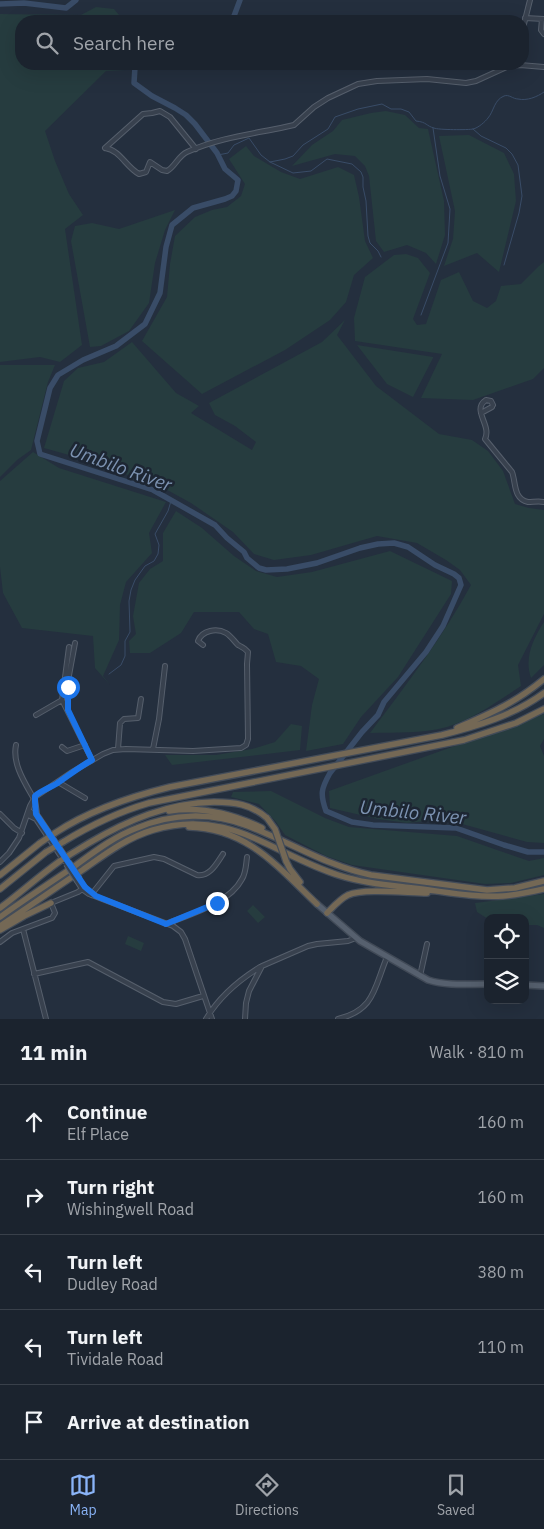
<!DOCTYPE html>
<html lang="en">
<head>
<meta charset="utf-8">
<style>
	:root { --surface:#1b232e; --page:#242b36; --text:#f1f3f6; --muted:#a0a4aa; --line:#39404a; --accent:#8ab4f8 }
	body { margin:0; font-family:"IBM Plex Sans",sans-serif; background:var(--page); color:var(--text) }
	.controls { position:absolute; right:15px; bottom:15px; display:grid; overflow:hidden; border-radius:10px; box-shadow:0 5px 20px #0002 }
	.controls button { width:45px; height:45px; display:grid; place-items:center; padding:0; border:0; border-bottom:1px solid var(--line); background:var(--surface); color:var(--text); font:25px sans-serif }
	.stop { position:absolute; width:15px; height:15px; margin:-11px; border:4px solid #1a73e8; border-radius:50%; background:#fff }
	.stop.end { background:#1a73e8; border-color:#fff; box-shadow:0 1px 5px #0008 }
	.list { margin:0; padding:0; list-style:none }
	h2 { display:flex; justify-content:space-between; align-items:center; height:65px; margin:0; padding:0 20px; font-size:21px }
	h2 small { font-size:16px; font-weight:400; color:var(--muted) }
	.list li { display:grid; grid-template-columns:32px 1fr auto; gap:15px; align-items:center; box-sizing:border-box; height:75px; padding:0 20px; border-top:1px solid var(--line) }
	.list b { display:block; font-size:19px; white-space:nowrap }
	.list p { margin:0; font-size:16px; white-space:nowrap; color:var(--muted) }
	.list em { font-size:16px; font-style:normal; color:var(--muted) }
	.icon { flex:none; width:28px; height:28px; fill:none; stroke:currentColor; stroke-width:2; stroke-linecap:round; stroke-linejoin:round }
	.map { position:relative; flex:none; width:544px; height:1019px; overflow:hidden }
	.search { position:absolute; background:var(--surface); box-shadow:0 5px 20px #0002; left:15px; right:15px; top:15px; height:55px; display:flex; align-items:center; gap:12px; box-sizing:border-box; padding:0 18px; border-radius:20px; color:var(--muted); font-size:19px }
	.sheet { height:440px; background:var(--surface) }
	nav { display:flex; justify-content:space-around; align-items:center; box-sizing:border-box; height:70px; border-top:1px solid var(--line); background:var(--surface); font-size:14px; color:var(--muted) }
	nav a { display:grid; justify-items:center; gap:2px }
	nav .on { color:var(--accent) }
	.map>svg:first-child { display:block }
	.green { fill:#263c3f }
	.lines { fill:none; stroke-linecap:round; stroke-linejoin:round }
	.stream { stroke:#394c67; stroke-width:1 }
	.river { stroke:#394c67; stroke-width:5.5 }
	.minor-casing { stroke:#565f6c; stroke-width:6 }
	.major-casing { stroke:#414a57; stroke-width:8 }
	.highway-casing { stroke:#434c59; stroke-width:8 }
	.minor { stroke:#38414e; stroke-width:4 }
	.major { stroke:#56606e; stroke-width:5 }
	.highway { stroke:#746855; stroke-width:5.5 }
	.minor-bridge-casing { stroke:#565f6c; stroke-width:6; stroke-linecap:butt }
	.highway-bridge-casing { stroke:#434c59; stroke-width:8; stroke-linecap:butt }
	.minor-bridge { stroke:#38414e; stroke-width:4 }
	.highway-bridge { stroke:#746855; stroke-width:5.5 }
	.route { stroke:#1a73e8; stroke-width:6 }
	.labels { text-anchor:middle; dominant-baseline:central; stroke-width:5; stroke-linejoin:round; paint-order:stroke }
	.water-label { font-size:19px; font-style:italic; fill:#7c92b1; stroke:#1d2633 }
</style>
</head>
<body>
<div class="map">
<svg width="544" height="1019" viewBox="0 0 544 1019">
	<rect width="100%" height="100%" fill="#242f3e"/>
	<path class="green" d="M96 7 114 9 124 21H21V64H130L126 70 106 71 45 131 55 161 69 194 83 215 65 229 82 345 60 362 40 357 0 362V14L81 15Z
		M386 111 405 115 419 128 428 129 444 201 445 235 436 264 426 253 407 245 384 252 376 241 369 176 365 166 355 156 335 154 292 166 312 145 333 131 342 120 371 113Z
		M469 135 504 153 514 174 516 201 499 272 477 253 444 266 453 239 455 211 439 136Z
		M246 146 254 156 281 172 300 179 338 167 354 175 359 197 365 241 373 258 354 275 346 302 330 320 285 350 202 394 142 341 167 297 170 264 175 236 195 217 212 210 227 207 241 196 245 184 229 159Z
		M175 210 165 230 155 263 149 303 129 331 101 346 90 347 71 241 75 226 92 223 119 229Z
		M406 254 418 258 430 273 413 319 417 325 426 324 441 280 459 272 473 301 487 308 496 301 501 286 521 284 539 266 544 262V368L533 379 473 400 421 398 442 354 355 341 354 318 365 277 394 255Z
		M345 320 337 335 376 386 401 405 439 434 472 440 488 451 503 471 515 504 529 508 544 510V614L518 665 521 686C498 701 474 719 447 727 422 734 395 732 370 733 406 685 443 637 471 585L460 570 446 560 417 543 377 536 311 555 274 560 254 554 233 532 191 503 158 485 69 455 44 448 64 381 78 368 104 362 132 342 176 393 199 406 191 413 252 450 256 442 235 426 215 415 209 403 322 342Z
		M357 345 433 357V358L413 397 387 384Z
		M0 365H55L48 382 31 450 17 460 0 477Z
		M33 452 59 468 166 502 149 533 152 553 126 582 120 605 119 640 103 676 110 685 95 668 93 636 22 628 3 593 0 567V481Z
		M176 511 202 528 234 556 256 571 277 577 312 572 390 551 452 581 451 594 398 677 361 717 343 744 306 751 312 705 319 679 301 666 276 662 268 634 254 629 239 612H194L181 633 150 653H130L129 641 136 634 133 616 139 583 150 569 163 561V533Z
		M544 622V665L531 678C524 658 533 639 544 622Z
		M544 714V739L540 746 544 756V843L527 842 444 819 407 823 378 819 330 808 329 791Z
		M291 724 302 726 300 750 172 765 165 755H216L252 749 275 742Z
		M271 791 325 818 349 827 457 836 529 861 544 858V875L511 883 485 884 352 865 326 856 285 835 276 822 259 804 231 797 233 792Z
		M544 894V928L537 925H525V918H488V919L477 912 475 903Z
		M253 905 265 917 258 923 247 911Z
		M128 936 144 943 141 951 125 944Z"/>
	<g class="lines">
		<path class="stream" d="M473 129 481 136 506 148 512 154 518 165 522 196 519 213 504 265
			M218 155 228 153 234 145 249 138 261 155 270 162 293 173 311 171 327 159 352 164 361 172 363 177V187L366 201 368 236 370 243 378 251 381 257
			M270 162 285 159 293 156 303 145 328 129 335 117 358 109 382 104 391 109H401L409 112 416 121C427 122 426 126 434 128 438 130 469 130 473 129 478 128 485 122 488 118 494 111 494 100 504 96 509 94 513 99 518 99 527 101 537 97 544 92
			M421 315 448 243 450 209 440 176 433 128
			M109 674 121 665 125 656V641L130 632 129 601 131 590 135 580 145 566 154 561 158 554 159 545 155 534 168 511 171 501"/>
		<path class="river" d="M0 4 24 3 66 8 76 0
			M230 21 234 16 240 0
			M137 64 135 67 134 83 152 96 175 108 186 115 195 124 217 153 225 169 238 180 236 191 232 196 225 199 193 208 172 225 166 247 160 293 145 324 116 346 83 360 58 375 50 388 37 441 40 454 153 490 215 525 227 538 244 552 247 558 259 568 266 570 287 569 317 563 360 548 378 544 394 543 408 547 435 565 454 574 459 578 461 585 443 626 426 652 384 702 378 715 362 732 330 773C321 789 320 794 326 811L352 822 373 825 456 828 504 845 528 852H544"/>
		<g class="minor-casing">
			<path id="minor" d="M525 18 544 19
				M542 19 541 30 544 34
				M523 28 530 0
				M105 148C120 150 126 167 139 174L146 172 150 162 162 170 167 171C175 167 178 156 187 152 218 138 252 134 285 127L294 125 314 107 328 98 358 84 377 81 427 79 466 83 476 81 509 66 520 65 544 67
				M105 148 143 114 152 113 160 111 170 117 196 149
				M493 405 491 401 486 400C471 410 492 425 485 439L512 472C516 482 513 499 528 502 533 502 539 501 544 502
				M481 413 492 407
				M62 700 92 760
				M62 700 69 647
				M68 710V681L75 643
				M36 715 62 700
				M16 745C12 764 25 783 34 799
				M62 747 67 751 85 745
				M118 749 120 723 124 719 138 718 141 699
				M153 749 159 719 165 666
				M58 782 85 798
				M35 799 37 814
				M29 811 38 816 67 859
				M0 814 14 828 22 833
				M28 815 36 819 64 861
				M0 862 9 853 19 838 30 806 35 797 72 772 103 754 113 750 126 749 193 751 241 748 246 745 248 739 247 664 248 652C245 648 242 647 238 645 234 641 231 636 226 633 217 628 202 630 198 641L203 645
				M77 881 82 889 89 894 173 926 181 932 185 939 212 1019
				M91 895 114 866 154 857 164 859 197 875C210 877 217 863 223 854
				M166 924C190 914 229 904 242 879 246 873 246 864 247 857
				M23 929 46 1019
				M0 942 12 933 52 918 55 913 51 903 78 892 85 887
				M34 974 88 962 163 1002 176 1004 203 996
				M420 976 427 944
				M206 1019C219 997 239 980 260 967
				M245 1019 246 1003 249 991 262 966 308 946 317 944 348 941 356 938
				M338 1019C375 1010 374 988 387 957"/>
		</g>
		<g class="major-casing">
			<path id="major" d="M317 904 360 941 428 980C447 986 467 984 488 984
				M525 985 544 986"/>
		</g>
		<g class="highway-casing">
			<path id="highway" d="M457 728C491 713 515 703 544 679
				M169 811C201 806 233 814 262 828
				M189 827C247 828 278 867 317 904
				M55 833C90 810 129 797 170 787L442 735C478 726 514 715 544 693
				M63 842C91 825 118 812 149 803L464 740 516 723 544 709
				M286 861 290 869 300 882
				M0 875 40 843
				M0 889 46 852
				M0 908C20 893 39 876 60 861 69 855 79 849 89 843 128 820 168 803 214 802 234 802 251 804 267 818
				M327 913C333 907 340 899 348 895 364 888 408 893 427 893
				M0 917C24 900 48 884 72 868 93 853 113 837 137 828 173 813 212 812 248 826 290 842 327 866 371 875L487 890 515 888 544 881
				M0 926C27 908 54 889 81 871 104 855 126 838 153 830 229 807 272 854 338 875 363 883 388 885 413 888 442 891 473 898 503 896 517 895 531 892 544 889
				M0 930 24 916 51 903"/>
		</g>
		<use href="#minor" class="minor"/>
		<use href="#major" class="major"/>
		<use href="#highway" class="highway"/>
		<g class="minor-bridge-casing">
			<path id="minor-bridge" d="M69 862 80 879
				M66 864 77 881"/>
		</g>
		<g class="highway-bridge-casing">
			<path id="highway-bridge" d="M267 818 275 829 286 861
				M40 843 55 833
				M46 852 63 842"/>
		</g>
		<use href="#minor-bridge" class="minor-bridge"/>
		<use href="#highway-bridge" class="highway-bridge"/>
	</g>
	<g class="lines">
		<path class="route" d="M68 687V710L92 760C79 767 68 776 56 784 49 788 41 791 35 796V802L36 814 85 887 96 896 166 924 217 903"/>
	</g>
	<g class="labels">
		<g class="water-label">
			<text transform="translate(121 467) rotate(20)">Umbilo River</text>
			<text transform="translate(413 812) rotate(6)">Umbilo River</text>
		</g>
	</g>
</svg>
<div class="controls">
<button><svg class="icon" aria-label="locate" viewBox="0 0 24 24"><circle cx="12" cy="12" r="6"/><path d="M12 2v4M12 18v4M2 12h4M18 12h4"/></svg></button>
<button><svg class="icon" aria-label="layers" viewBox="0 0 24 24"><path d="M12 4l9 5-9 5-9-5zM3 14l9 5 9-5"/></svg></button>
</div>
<div class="stop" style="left:68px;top:687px"></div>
<div class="stop end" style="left:217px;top:903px"></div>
<div class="search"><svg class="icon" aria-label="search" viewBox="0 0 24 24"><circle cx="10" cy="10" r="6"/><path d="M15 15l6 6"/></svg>Search here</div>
</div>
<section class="sheet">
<h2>11 min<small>Walk · 810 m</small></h2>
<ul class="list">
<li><svg class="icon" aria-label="ahead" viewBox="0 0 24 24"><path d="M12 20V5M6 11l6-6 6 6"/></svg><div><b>Continue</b><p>Elf Place</p></div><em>160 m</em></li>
<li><svg class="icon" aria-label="right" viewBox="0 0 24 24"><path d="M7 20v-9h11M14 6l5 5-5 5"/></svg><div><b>Turn right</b><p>Wishingwell Road</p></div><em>160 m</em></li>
<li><svg class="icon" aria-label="left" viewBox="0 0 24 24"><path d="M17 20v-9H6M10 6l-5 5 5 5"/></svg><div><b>Turn left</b><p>Dudley Road</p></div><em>380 m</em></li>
<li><svg class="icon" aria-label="left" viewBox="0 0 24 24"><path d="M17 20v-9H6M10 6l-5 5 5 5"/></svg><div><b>Turn left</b><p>Tividale Road</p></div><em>110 m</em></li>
<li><svg class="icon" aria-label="arrive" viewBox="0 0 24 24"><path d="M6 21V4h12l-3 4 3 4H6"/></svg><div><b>Arrive at destination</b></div></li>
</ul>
</section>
<nav>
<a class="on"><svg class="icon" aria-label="map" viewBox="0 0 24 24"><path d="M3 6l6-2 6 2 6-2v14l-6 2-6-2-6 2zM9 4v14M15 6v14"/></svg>Map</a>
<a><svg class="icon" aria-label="directions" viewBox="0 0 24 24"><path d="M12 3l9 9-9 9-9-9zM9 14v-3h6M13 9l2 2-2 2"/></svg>Directions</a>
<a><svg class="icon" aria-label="saved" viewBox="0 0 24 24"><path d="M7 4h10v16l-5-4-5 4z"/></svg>Saved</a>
</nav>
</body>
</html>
